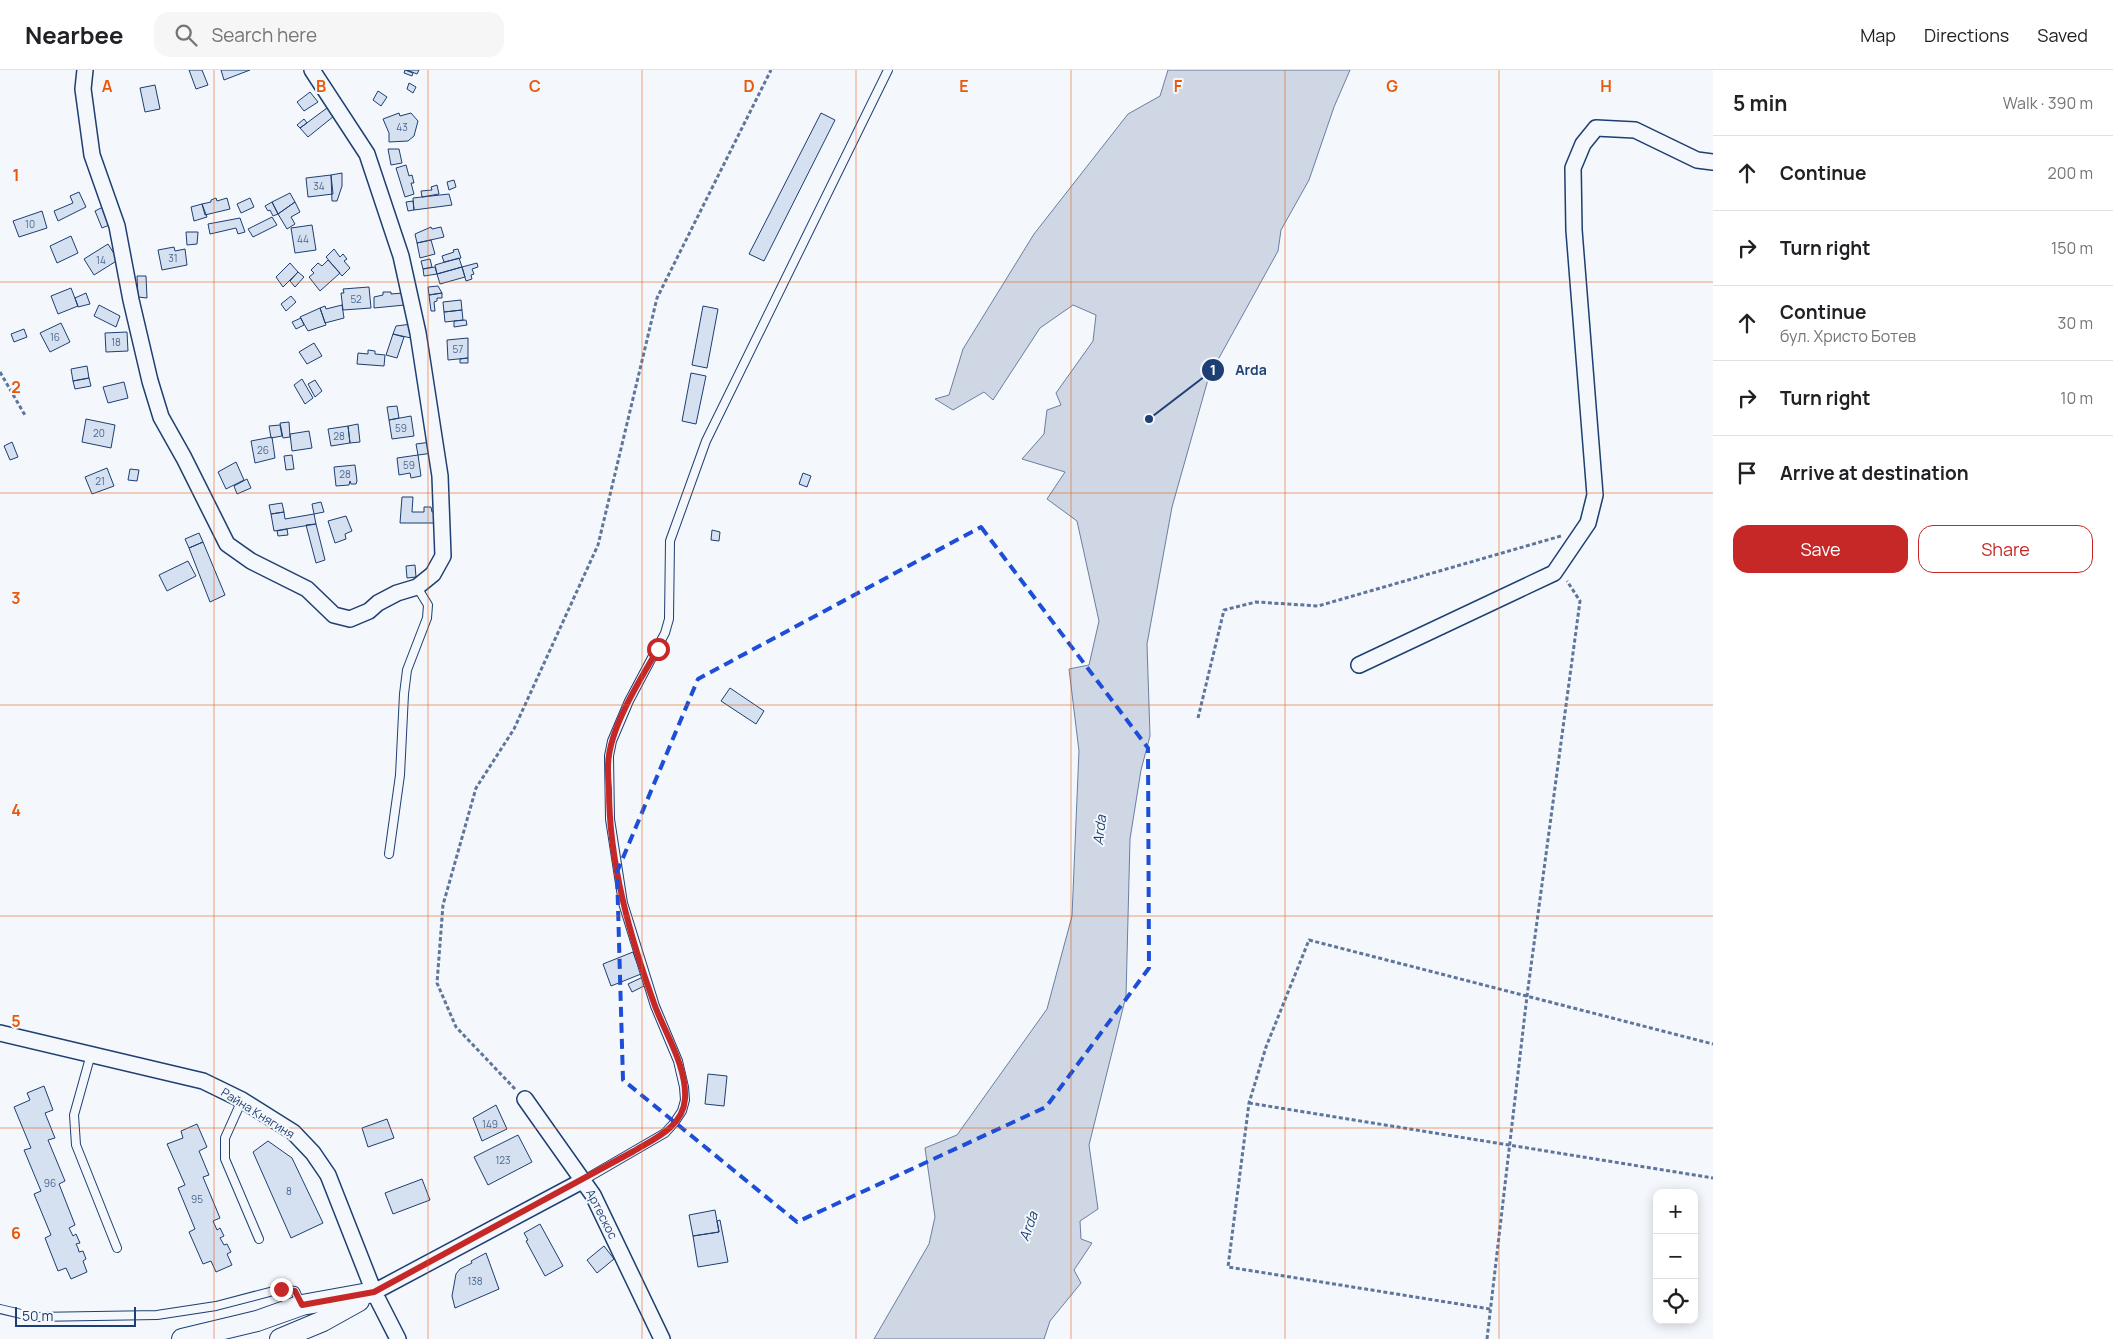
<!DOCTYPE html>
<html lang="en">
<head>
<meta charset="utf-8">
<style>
	:root { --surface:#fff; --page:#f6f6f6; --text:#202124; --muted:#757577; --line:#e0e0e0; --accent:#c62828 }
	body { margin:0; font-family:Manrope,sans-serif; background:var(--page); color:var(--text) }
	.controls { position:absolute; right:15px; bottom:15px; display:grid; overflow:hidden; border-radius:10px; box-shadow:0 2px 12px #0003 }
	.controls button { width:45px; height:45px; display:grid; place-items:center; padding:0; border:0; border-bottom:1px solid var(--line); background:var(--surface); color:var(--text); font:25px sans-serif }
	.scale { position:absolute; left:15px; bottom:12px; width:121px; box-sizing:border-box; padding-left:5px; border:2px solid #1d3f73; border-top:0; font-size:14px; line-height:18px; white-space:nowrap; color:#1d3f73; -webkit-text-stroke:4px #f4f7fb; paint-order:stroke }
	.stop { position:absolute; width:15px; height:15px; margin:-11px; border:4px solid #c62828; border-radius:50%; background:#fff }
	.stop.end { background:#c62828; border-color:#fff; box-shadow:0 1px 5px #0008 }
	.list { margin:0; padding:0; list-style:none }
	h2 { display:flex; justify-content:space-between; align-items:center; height:65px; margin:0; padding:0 20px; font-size:21px }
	h2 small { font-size:16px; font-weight:400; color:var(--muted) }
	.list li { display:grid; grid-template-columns:32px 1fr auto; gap:15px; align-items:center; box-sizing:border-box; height:75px; padding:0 20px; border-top:1px solid var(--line) }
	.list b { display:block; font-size:19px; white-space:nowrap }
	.list p { margin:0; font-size:16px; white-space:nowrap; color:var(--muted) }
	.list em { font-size:16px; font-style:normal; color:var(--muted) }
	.actions { display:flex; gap:10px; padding:15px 20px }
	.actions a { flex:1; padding:11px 0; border:1px solid var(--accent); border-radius:15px; text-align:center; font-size:18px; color:var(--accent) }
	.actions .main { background:var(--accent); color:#fff }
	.icon { flex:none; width:28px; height:28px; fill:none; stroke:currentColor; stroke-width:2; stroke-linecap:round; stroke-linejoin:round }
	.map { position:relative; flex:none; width:1713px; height:1269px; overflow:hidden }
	header { display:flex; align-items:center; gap:30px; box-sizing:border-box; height:70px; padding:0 25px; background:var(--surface); border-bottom:1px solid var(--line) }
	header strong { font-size:24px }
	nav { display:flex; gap:28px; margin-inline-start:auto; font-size:18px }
	.search { width:350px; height:45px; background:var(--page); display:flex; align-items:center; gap:12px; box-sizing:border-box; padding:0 18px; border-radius:15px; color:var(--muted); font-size:19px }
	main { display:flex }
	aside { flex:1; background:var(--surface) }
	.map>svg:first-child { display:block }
	.water { fill:#cfd7e4; stroke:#687fa3 }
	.building { fill:#d5e0f0; stroke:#1d3f73 }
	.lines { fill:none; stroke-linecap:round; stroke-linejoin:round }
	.service-casing { stroke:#1d3f73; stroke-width:10 }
	.minor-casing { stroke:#1d3f73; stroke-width:18 }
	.secondary-casing { stroke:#1d3f73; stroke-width:22 }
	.path { stroke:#5e769c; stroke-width:3; stroke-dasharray:4 2.5; stroke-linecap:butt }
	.service { stroke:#f4f7fb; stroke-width:8 }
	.minor { stroke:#f4f7fb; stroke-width:15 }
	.secondary { stroke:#f4f7fb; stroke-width:20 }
	.route { stroke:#c62828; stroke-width:6 }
	.marked { fill:none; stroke:#1d4ed8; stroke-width:4; stroke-dasharray:10 6; stroke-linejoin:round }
	.grid { fill:none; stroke:#e8590c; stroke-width:1; stroke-opacity:0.55 }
	.labels { text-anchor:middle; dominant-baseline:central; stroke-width:4; stroke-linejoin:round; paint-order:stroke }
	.number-label { font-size:10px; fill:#4b6792 }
	.street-label { font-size:12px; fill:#1d3f73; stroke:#f4f7fb }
	.water-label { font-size:14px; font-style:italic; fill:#1d3f73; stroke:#f4f7fb }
	.grid-label { font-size:16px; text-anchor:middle; font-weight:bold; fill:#e8590c; stroke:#f4f7fb; stroke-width:4; stroke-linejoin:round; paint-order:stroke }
	.leader { fill:none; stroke:#1d3f73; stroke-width:2 }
	.callout-dot { fill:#1d3f73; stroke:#f4f7fb; stroke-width:2 }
	.mark-label { font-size:15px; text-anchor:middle; font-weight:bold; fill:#fff }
	.callout-label { font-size:14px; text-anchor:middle; font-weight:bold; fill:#1d3f73; stroke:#f4f7fb; stroke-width:4; stroke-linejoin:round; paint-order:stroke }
</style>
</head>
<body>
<header>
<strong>Nearbee</strong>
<div class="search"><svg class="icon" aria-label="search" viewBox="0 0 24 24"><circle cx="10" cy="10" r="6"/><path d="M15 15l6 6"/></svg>Search here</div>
<nav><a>Map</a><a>Directions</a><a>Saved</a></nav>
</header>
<main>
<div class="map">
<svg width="1713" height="1269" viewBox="0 0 1713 1269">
	<rect width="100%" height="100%" fill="#f4f7fb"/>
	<path class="water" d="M1168 0H1350L1334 37 1309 110 1281 160 1278 181 1209 306 1172 437 1147 574 1150 666 1141 700 1130 769 1126 926 1089 1075 1098 1139 1080 1151 1081 1169 1092 1173 1074 1200 1081 1213 1050 1251 1044 1269H874L929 1174 935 1147 925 1078 957 1065 1047 939 1072 846 1079 681 1069 599 1089 595 1099 551 1077 451 1047 429 1065 402 1022 389 1044 364 1047 340 1061 335 1056 323 1093 271 1096 245 1073 235 1040 258 993 330 984 322 953 340 935 329 949 325 963 279 1034 164 1128 44 1160 26Z"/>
	<path class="building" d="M189 0H202L208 15 196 19Z
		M221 0H250L224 10Z
		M405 0 413 3 412 6 404 3Z
		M407 0H419L417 4Z
		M409 13 416 17 413 23 407 19Z
		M155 15 160 39 145 42 140 18Z
		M378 21 387 27 381 36 373 30Z
		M310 22 318 32 304 41 297 32Z
		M327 38 334 46 308 67 300 58Z
		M399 43 400 46 411 43 418 51 414 66 408 71 389 72V63L383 49Z
		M821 43 835 50 764 191 749 184Z
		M304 49 307 53 300 58 297 55Z
		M388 79H399L402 93 391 95Z
		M406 95 409 106 412 105 414 113H411L414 124 405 127 396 98Z
		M342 103V116L337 131H332L331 105Z
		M331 105 333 124 308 127 306 108Z
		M454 110 456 117 449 120 447 112Z
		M437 115 439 124 422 127 421 121 432 120 431 117Z
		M79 122 86 137 58 151 54 141 73 133 70 126Z
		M290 123 295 132 278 144 272 132Z
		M449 124 452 135 414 140 413 128Z
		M216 128 217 131 227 128 230 139 205 145 202 134 211 132V130Z
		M250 128 254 137 241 143 237 134Z
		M413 131 414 140 408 141 406 132Z
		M272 132 278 144 273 146 270 140 268 141 265 136Z
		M295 132 300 142 291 147 295 154 287 159 278 144Z
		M202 134 207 147 194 151 191 137Z
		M105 136 114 153 102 158 95 141Z
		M42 141 47 158 19 167 13 151Z
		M272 147 277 155 253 167 248 159Z
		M240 148 245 162 238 164 236 158 210 164 208 154Z
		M312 155 316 180 295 183 291 158Z
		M431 157 432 159 441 157 444 167 417 173 415 164Z
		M186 162H198L197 174 187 175Z
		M71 166 78 183 57 193 50 176Z
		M431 170 435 184 420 188 417 173Z
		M108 174 118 190 94 205 84 189Z
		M174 177 175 181 185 179 187 195 162 200 158 180Z
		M334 179 340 187 343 184 347 189 344 191 350 198 342 206 326 187Z
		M458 179 461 188 444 192 442 186 454 182 453 180Z
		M459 188 462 197 437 204 435 195Z
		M430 189 432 197 423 199 421 191Z
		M328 190 340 203 320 221 309 207 314 203 311 200 318 193 322 196Z
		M290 193 298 202 283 217 276 207Z
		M477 193 478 197 472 199 474 204 471 205 472 209 466 211 462 197Z
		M435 197 437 204 424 206 423 199Z
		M462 197 465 207 440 214 437 204Z
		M298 202 304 207 295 217 290 211Z
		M137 206H146L147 228 138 227Z
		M438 216 442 223 429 225 428 217Z
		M369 217 371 238 343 240 341 223H344L343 219Z
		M71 218 78 236 58 244 51 226Z
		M383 222H391V224L403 223 405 235 374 238V227L383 225Z
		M86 223 90 234 78 237 75 228Z
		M442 223V228H437V231L434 232 435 241H431L429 225Z
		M291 226 296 232 286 241 281 234Z
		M461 230 462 240 444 242 443 232Z
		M99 235 120 246 116 257 94 246Z
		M342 235 344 248 325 253 320 238 325 236 326 239Z
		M703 236 718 239 707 298 692 295Z
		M320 238 326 255 308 261 300 247Z
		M462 240 463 250 445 252 444 242Z
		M301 248 304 255 296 259 292 252Z
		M466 250 467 255 454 257V251Z
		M61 253 70 272 50 282 40 263Z
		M412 254 411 268 393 264 396 256Z
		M24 259 27 267 14 272 11 264Z
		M127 262 128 281 106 282 105 263Z
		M393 264 404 267 397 288 386 285Z
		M468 268V288L448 290 447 270Z
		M314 273 322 286 307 294 299 282Z
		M368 280 375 281V284L385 285 384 296 357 294 358 283 368 284Z
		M468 288V293H460V289Z
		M87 296 89 308 73 311 71 299Z
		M691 303 706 306 696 354 682 351Z
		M89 308 91 316 75 319 73 311Z
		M302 309 313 328 305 334 294 315Z
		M315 310 322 321 315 327 308 314Z
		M124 312 128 328 108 333 103 317Z
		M397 336 399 348 389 350 387 337Z
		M411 346 414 366 392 369 389 350Z
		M86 349 115 355 111 378 82 372Z
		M289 352 290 367 283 368 280 353Z
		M358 354 360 372 350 373 348 356Z
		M280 355 282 366 271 368 269 356Z
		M348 356 350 373 331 376 328 359Z
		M309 361 312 378 292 381 290 364Z
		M272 367 275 388 255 393 251 371Z
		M12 372 18 387 10 390 4 376Z
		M431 372 433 383 418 385 416 374Z
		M292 385 294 399 286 400 284 386Z
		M418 385 421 406 411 408 410 403 399 405 397 388Z
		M236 392 244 410 226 419 218 402Z
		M355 395 357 411 356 414H351L350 411 349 415 336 416 334 397Z
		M107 398 114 416 92 424 85 407Z
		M130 399 139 400 137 411 128 410Z
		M803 403 811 406 807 417 799 414Z
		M247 409 251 418 237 424 234 416Z
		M402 427H413L412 442H424V437H431L432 442 437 441 436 453H400Z
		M321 432 324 442 314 444 312 434Z
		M282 433 284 442 271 444 269 435Z
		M284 442 285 449 314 444 316 454 274 461 271 444Z
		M346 446 352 461 345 464 346 469 335 473 328 451Z
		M316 454 325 490 316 493 306 455Z
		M287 459 288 465 278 466 277 461Z
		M712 460 720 462 719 471 711 470Z
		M199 463 203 472 189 478 185 469Z
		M203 472 225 525 210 532 189 478Z
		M188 491 196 506 167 521 159 505Z
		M415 495 416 507 407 508 406 496Z
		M730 618 764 641 756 654 721 631Z
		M633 882 641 904 611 916 603 894Z
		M643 907 646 915 632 922 628 914Z
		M708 1004 727 1006 724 1036 705 1034Z
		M44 1016 53 1040 45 1043 55 1068 48 1070 65 1111 59 1114 75 1155 69 1158 73 1166 76 1164 80 1173 76 1174 78 1178 79 1182 83 1181 86 1189 83 1191 87 1202 71 1209 66 1198 58 1201 45 1168 51 1165 34 1124 41 1121 24 1080 31 1078 14 1037 30 1030 27 1023Z
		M496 1035 507 1059 482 1071 473 1048Z
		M387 1049 394 1068 368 1077 362 1058Z
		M197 1054 207 1077 199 1081 209 1105 203 1107 220 1148 213 1151 217 1160 220 1158 224 1166 220 1168 224 1175 227 1174 231 1182 227 1184 232 1195 216 1202 211 1191 203 1194 189 1162 195 1159 178 1118 185 1115 167 1074 183 1068 181 1061Z
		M518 1065 532 1092 488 1115 474 1087Z
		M268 1071 292 1088 323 1153 291 1168 253 1082Z
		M422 1109 430 1130 393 1144 385 1123Z
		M715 1140 719 1162 693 1166 689 1145Z
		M720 1150 728 1192 698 1197 693 1166 719 1162 717 1151Z
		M540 1154 563 1196 545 1206 526 1171 528 1170 524 1163Z
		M604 1176 614 1189 597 1203 587 1190Z
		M486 1183 499 1219 455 1238 452 1226 456 1204 460 1199 472 1193 471 1191Z"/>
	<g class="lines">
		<g class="service-casing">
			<path id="service" d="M389 784 400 705 404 624 407 600 427 548 428 535 417 517
				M91 984 74 1045 76 1075 117 1178
				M242 1030 225 1068V1089L259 1169
				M584 1110 665 1063 674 1053 682 1041 685 1030 684 1017 678 991 655 936 623 833 610 749 609 686 612 671 629 631 665 563 669 549 670 471 706 371 888 0
				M0 1239 34 1247 157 1245 216 1236 281 1219 295 1221 301 1234"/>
		</g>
		<g class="minor-casing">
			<path id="minor" d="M85 0 83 19 92 85 117 156 131 230 150 311 161 347 184 388 227 474 251 491 307 519 334 545 350 549 369 541 378 533 397 523 417 517 433 504 443 486 440 406 418 263 401 186 367 84 312 0
				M1359 595 1554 503 1588 453 1595 425 1574 160 1573 98 1583 74 1596 58 1635 60 1697 90 1713 92
				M0 963 203 1011 242 1030 293 1062 313 1083 328 1105 374 1222 398 1269
				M525 1029 593 1125 662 1269
				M374 1222 584 1110"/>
		</g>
		<g class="secondary-casing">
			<path id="secondary" d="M182 1269 257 1251 302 1235 374 1222
				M280 1269 323 1251 359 1231"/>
		</g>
		<path class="path" d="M0 302 26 347
			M1198 648 1224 540 1256 532 1318 536 1561 466
			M515 1019 456 957 437 913 443 835 476 718 514 659 598 475 657 228 771 0
			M1249 1033 1713 1108
			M1490 1239 1228 1197 1249 1033 1266 977 1309 870 1713 974
			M1487 1269 1527 926 1580 531 1567 511"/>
		<use href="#service" class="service"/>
		<use href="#minor" class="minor"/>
		<use href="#secondary" class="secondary"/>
	</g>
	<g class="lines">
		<path class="route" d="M281 1219 295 1221 302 1235 374 1222 634 1081C654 1069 683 1057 685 1029 687 997 666 965 655 936 630 867 609 793 609 719 608 708 607 696 609 685 614 651 641 608 658 579"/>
	</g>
	<path class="marked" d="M981 457 1148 678 1149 898 1046 1037 797 1152 623 1010 617 802 698 609Z"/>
	<path class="grid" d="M214 0V1269M428 0V1269M642 0V1269M856 0V1269M1071 0V1269M1285 0V1269M1499 0V1269M0 212H1713M0 423H1713M0 635H1713M0 846H1713M0 1058H1713"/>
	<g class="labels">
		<g class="number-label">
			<text x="402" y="57">43</text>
			<text x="319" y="116">34</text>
			<text x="30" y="154">10</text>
			<text x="303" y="169">44</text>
			<text x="173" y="188">31</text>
			<text x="101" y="190">14</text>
			<text x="356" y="229">52</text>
			<text x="55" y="267">16</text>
			<text x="116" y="272">18</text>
			<text x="458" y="279">57</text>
			<text x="401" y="358">59</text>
			<text x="99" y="363">20</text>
			<text x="339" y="366">28</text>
			<text x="263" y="380">26</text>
			<text x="409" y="395">59</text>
			<text x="345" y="404">28</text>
			<text x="100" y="411">21</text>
			<text x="490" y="1054">149</text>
			<text x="503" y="1090">123</text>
			<text x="50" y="1113">96</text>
			<text x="289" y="1121">8</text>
			<text x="197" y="1129">95</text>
			<text x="475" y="1211">138</text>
		</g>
		<g class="street-label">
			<text transform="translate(258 1043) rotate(32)">Райна Княгиня</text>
			<text transform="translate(602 1144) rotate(63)">Артескос</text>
		</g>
		<g class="water-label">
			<text transform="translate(1099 760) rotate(-83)">Arda</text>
			<text transform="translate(1028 1156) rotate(-70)">Arda</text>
		</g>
	</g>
	<g class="grid-label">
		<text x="107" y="22">A</text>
		<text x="321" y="22">B</text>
		<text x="535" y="22">C</text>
		<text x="749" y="22">D</text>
		<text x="964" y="22">E</text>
		<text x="1178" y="22">F</text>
		<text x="1392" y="22">G</text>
		<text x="1606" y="22">H</text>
		<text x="16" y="111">1</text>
		<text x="16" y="323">2</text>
		<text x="16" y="534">3</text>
		<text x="16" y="746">4</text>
		<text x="16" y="957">5</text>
		<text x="16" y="1169">6</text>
	</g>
	<path class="leader" d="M1149 349L1213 300"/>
	<g class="callout-dot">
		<circle cx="1149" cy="349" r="5"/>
		<circle cx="1213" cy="300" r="12"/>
	</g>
	<g class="mark-label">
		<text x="1213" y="305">1</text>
	</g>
	<g class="callout-label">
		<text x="1251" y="305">Arda</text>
	</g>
</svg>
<div class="controls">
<button>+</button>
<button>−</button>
<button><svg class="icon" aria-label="locate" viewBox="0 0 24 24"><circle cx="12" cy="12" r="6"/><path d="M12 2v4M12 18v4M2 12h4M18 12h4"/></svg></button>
</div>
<div class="scale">50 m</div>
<div class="stop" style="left:658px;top:579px"></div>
<div class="stop end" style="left:281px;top:1219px"></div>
</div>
<aside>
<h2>5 min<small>Walk · 390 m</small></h2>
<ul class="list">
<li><svg class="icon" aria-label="ahead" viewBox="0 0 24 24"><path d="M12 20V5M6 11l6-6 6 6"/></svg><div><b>Continue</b></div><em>200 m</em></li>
<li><svg class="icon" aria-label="right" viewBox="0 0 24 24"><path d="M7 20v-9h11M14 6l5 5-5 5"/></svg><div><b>Turn right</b></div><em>150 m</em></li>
<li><svg class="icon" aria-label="ahead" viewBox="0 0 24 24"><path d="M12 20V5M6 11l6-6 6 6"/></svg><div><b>Continue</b><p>бул. Христо Ботев</p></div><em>30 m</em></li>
<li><svg class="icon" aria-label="right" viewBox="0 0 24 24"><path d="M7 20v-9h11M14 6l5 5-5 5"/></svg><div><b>Turn right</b></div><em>10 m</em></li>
<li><svg class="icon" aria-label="arrive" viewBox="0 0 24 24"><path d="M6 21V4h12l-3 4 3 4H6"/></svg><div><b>Arrive at destination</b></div></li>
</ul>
<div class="actions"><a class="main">Save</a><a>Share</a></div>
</aside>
</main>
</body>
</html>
